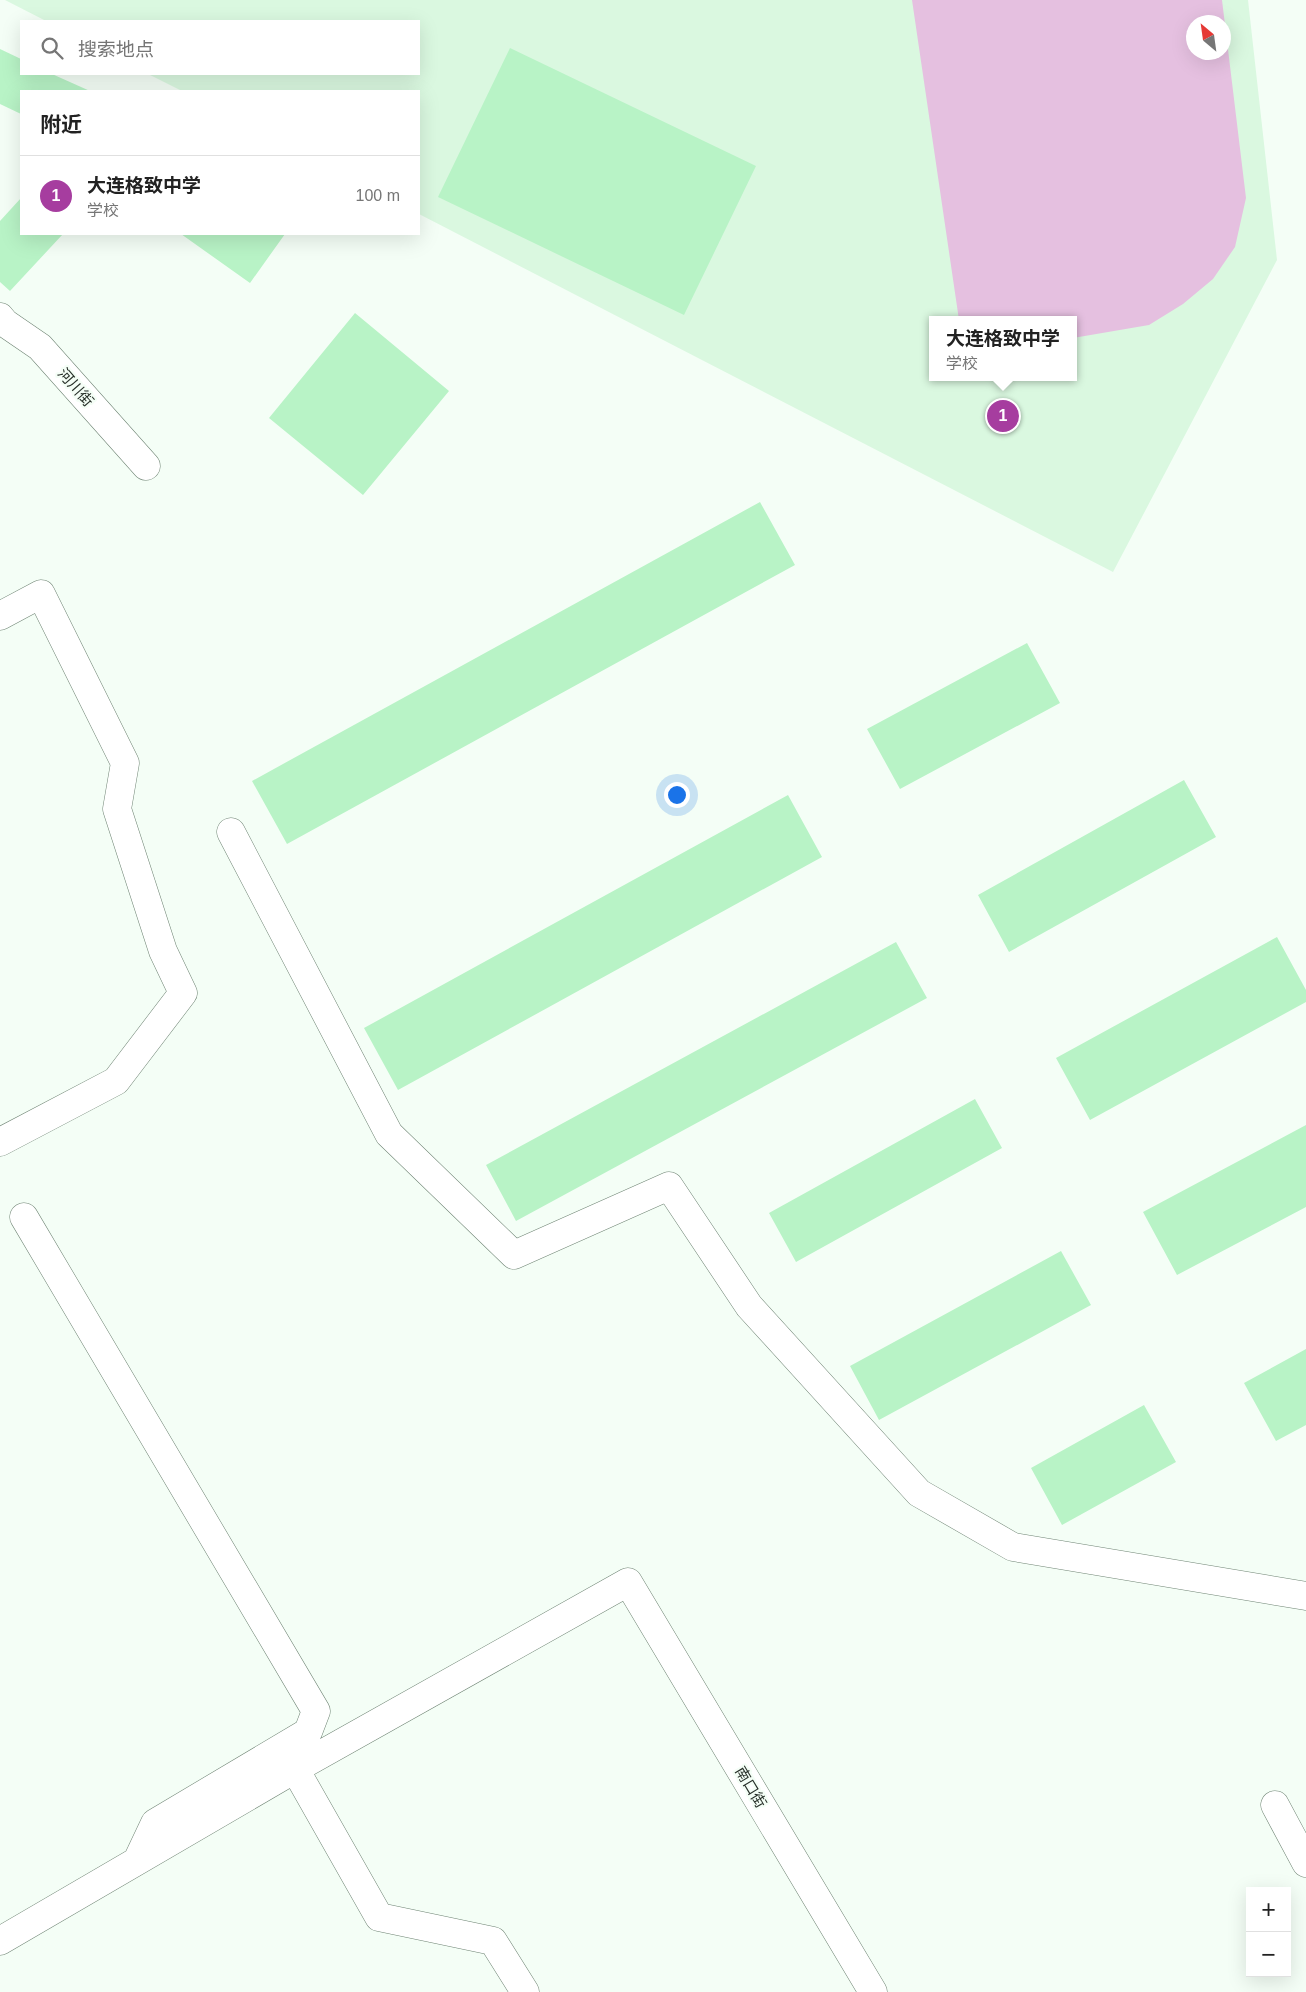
<!DOCTYPE html>
<html lang="zh">
<head>
<meta charset="utf-8">
<style>
	:root { --surface:#fff; --page:#f6f6f6; --text:#222; --muted:#767676; --line:#e0e0e0; --accent:#a63d9f }
	body { margin:0; font-family:Helvetica,"Noto Sans SC",sans-serif; background:var(--page); color:var(--text) }
	.controls { position:absolute; right:15px; bottom:15px; display:grid; overflow:hidden; border-radius:0px; box-shadow:0 5px 20px #0002 }
	.controls button { width:45px; height:45px; display:grid; place-items:center; padding:0; border:0; border-bottom:1px solid var(--line); background:var(--surface); color:var(--text); font:25px sans-serif }
	.compass { position:absolute; left:1186px; top:15px; width:45px; height:45px; border-radius:50%; background:var(--surface); box-shadow:0 5px 20px #0002; rotate:331deg }
	.you { position:absolute; left:676px; top:794px; width:18px; height:18px; margin:-12px; border:4px solid #fff; border-radius:50%; background:#1a73e8; box-shadow:0 0 0 8px #1a73e833 }
	.badge { display:grid; place-items:center; width:32px; height:32px; border-radius:50%; background:var(--accent); color:#fff; font-size:16px; font-weight:700 }
	.pin { position:absolute; translate:-50% -50%; border:2px solid #fff; box-shadow:0 1px 5px #0006 }
	.popup { position:absolute; left:929px; top:316px; width:148px; height:65px; box-sizing:border-box; display:grid; place-content:center; border-radius:0px; background:var(--surface); filter:drop-shadow(0 1px 4px #0005); font-size:16px; white-space:nowrap; color:var(--muted) }
	.popup b { font-size:19px; color:var(--text) }
	.popup::after { content:''; position:absolute; left:50%; top:100%; margin-left:-10px; border:10px solid transparent; border-top-color:var(--surface) }
	.list { margin:0; padding:0; list-style:none }
	h2 { display:flex; justify-content:space-between; align-items:center; height:65px; margin:0; padding:0 20px; font-size:21px }
	h2 small { font-size:16px; font-weight:400; color:var(--muted) }
	.list li { display:grid; grid-template-columns:32px 1fr auto; gap:15px; align-items:center; box-sizing:border-box; height:80px; padding:0 20px; border-top:1px solid var(--line) }
	.list b { display:block; font-size:19px; white-space:nowrap }
	.list p { margin:0; font-size:16px; white-space:nowrap; color:var(--muted) }
	.list em { font-size:16px; font-style:normal; color:var(--muted) }
	.icon { flex:none; width:28px; height:28px; fill:none; stroke:currentColor; stroke-width:2; stroke-linecap:round; stroke-linejoin:round }
	.map { position:relative; flex:none; width:1306px; height:1992px; overflow:hidden }
	.search { position:absolute; background:var(--surface); box-shadow:0 5px 20px #0002; left:20px; top:20px; width:400px; height:55px; display:flex; align-items:center; gap:12px; box-sizing:border-box; padding:0 18px; border-radius:0px; color:var(--muted); font-size:19px }
	.panel { position:absolute; background:var(--surface); box-shadow:0 5px 20px #0002; left:20px; top:90px; width:400px; height:145px; border-radius:0px }
	.map>svg:first-child { display:block }
	.built { fill:#daf8e0; fill-rule:evenodd }
	.green { fill:#e5c0e0; fill-rule:evenodd }
	.building { fill:#b8f3c6 }
	.lines { fill:none; stroke-linecap:round; stroke-linejoin:round }
	.street-casing { stroke:#6f8474; stroke-width:29 }
	.street { stroke:#fff; stroke-width:28 }
	.labels { text-anchor:middle; dominant-baseline:central; stroke-width:4.5; stroke-linejoin:round; paint-order:stroke }
	.street-label { font-size:15px; fill:#273029; stroke:#f4fef6 }
</style>
</head>
<body>
<div class="map">
<svg width="1306" height="1992" viewBox="0 0 1306 1992">
	<rect width="100%" height="100%" fill="#f4fef6"/>
	<path class="built" d="M5 0H1248L1277 260 1113 572 419 214V91H182L148 74H419V21H46ZM1194 22H1224V52H1194ZM933 320H1073V377H933Z"/>
	<path class="green" d="M912 0H1222L1246 198 1235 247 1213 279 1183 304 1149 325 1073 338V320H959ZM1194 22H1224V52H1194Z"/>
	<path class="building" d="M510 48 756 166 684 315 438 197Z
		M0 49 21 59V74H52L90 91H21V114L0 104Z
		M21 198V234H63L10 291 0 282V221Z
		M181 234H285L250 283Z
		M355 313 449 391 363 495 269 418Z
		M760 502 795 565 287 844 252 781Z
		M1027 643 1060 703 900 789 867 729Z
		M1184 780 1216 837 1009 952 978 895Z
		M788 795 822 857 398 1090 364 1028Z
		M1277 937 1306 990V1002L1090 1120 1056 1058Z
		M896 942 927 998 516 1221 486 1165Z
		M975 1099 1002 1148 796 1262 769 1213Z
		M1306 1125V1207L1177 1275 1143 1212Z
		M1061 1251 1091 1305 879 1420 850 1366Z
		M1306 1349V1425L1276 1441 1244 1383Z
		M1144 1405 1176 1462 1062 1525 1031 1468Z"/>
	<g class="lines">
		<g class="street-casing">
			<path id="street" d="M0 317 5 323 40 347 146 466
				M0 616 41 594 125 763 117 809 163 951 183 993 116 1081 0 1142
				M231 832 389 1134 514 1255 669 1186 749 1306 919 1493 1013 1547 1306 1596
				M24 1217 316 1711 308 1732 155 1823 137 1861
				M295 1769 379 1917 493 1941 525 1992
				M1275 1805 1306 1863
				M0 1941 295 1769 628 1582 873 1992"/>
		</g>
		<use href="#street" class="street"/>
	</g>
	<g class="labels">
		<g class="street-label">
			<text transform="translate(76 387) rotate(49)">河川街</text>
			<text transform="translate(751 1787) rotate(59)">南口街</text>
		</g>
	</g>
</svg>
<div class="controls">
<button>+</button>
<button>−</button>
</div>
<svg class="compass" viewBox="-18 -18 36 36"><path d="M0-13l5 13h-10z" fill="#e53935"/><path d="M0 13l5-13h-10z" fill="#767676"/></svg>
<div class="you"></div>
<div class="pin badge" style="left:1003px;top:416px">1</div>
<div class="popup"><b>大连格致中学</b>学校</div>
<div class="search"><svg class="icon" aria-label="search" viewBox="0 0 24 24"><circle cx="10" cy="10" r="6"/><path d="M15 15l6 6"/></svg>搜索地点</div>
<section class="panel">
<h2>附近<small></small></h2>
<ul class="list">
<li><span class="badge">1</span><div><b>大连格致中学</b><p>学校</p></div><em>100 m</em></li>
</ul>
</section>
</div>
</body>
</html>
